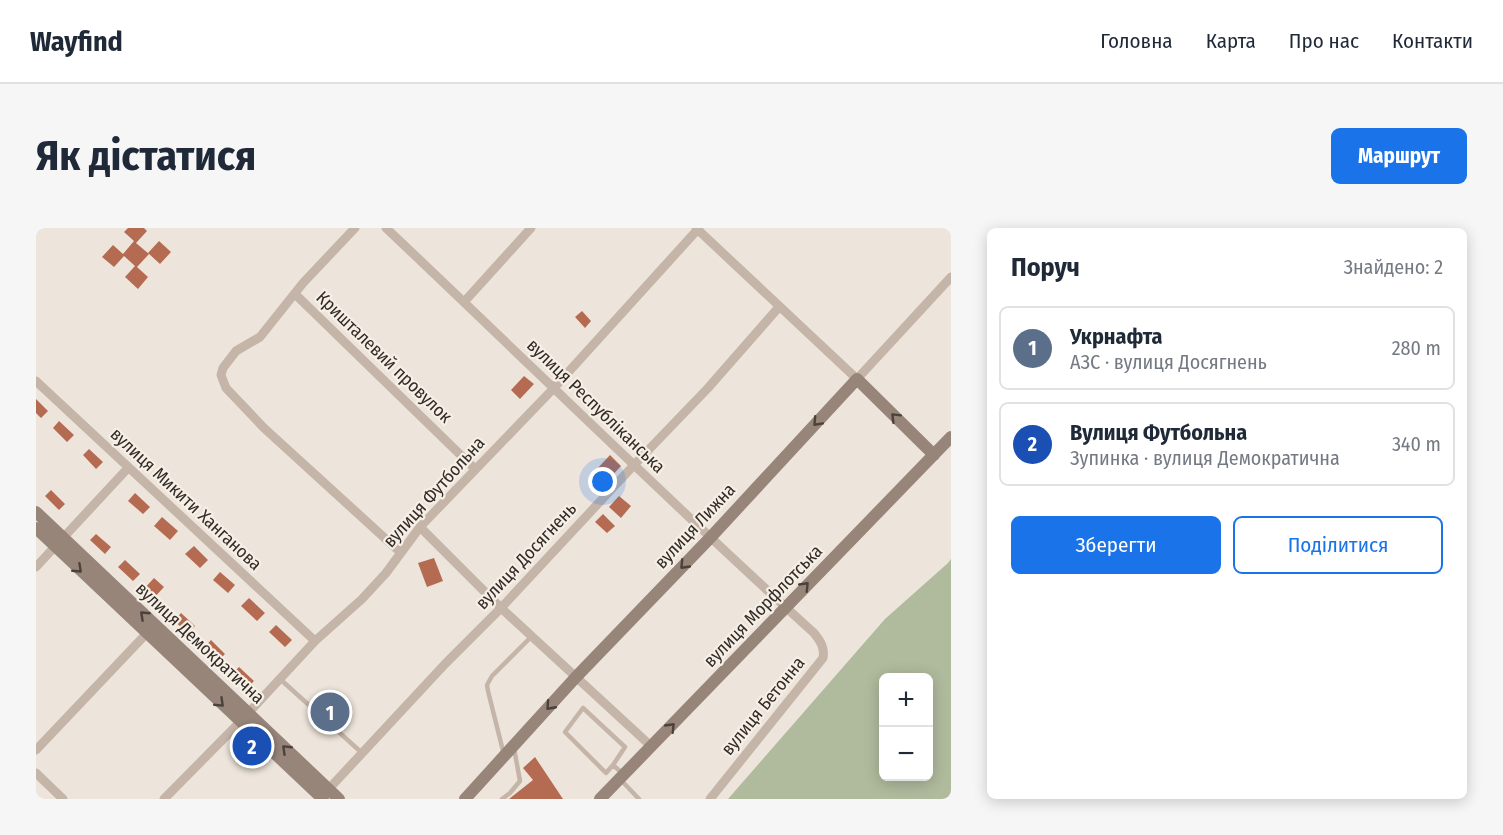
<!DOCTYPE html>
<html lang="uk">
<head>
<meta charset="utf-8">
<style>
	:root { --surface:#fff; --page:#f6f6f7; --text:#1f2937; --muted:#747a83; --line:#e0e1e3; --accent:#1a73e8 }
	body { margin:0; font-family:"Fira Sans Condensed",sans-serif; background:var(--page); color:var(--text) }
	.controls { position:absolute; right:18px; bottom:18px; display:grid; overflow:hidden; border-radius:9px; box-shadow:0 3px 15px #0003 }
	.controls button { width:54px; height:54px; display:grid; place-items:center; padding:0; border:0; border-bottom:2px solid var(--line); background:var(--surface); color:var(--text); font:30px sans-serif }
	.you { position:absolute; left:567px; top:254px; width:21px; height:21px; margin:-15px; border:4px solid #fff; border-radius:50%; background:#1a73e8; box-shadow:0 0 0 9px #1a73e833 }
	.badge { display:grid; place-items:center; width:39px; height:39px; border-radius:50%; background:var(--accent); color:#fff; font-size:20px; font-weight:700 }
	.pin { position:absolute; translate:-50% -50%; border:3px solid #fff; box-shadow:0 2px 6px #0006 }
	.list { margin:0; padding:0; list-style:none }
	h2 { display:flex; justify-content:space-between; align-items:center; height:78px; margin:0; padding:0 24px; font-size:26px }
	h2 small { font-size:20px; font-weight:400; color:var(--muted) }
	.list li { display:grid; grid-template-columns:39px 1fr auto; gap:18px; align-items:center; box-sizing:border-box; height:84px; margin:0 12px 12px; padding:0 12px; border:2px solid var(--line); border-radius:9px }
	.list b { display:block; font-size:22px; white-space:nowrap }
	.list p { margin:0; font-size:20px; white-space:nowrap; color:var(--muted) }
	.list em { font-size:20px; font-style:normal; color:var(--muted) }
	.actions { display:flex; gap:12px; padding:18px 24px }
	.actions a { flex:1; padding:14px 0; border:2px solid var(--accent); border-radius:9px; text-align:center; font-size:21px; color:var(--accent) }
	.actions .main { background:var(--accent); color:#fff }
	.map { position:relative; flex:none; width:915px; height:571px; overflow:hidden; border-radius:9px }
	header { display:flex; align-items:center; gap:36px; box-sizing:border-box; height:84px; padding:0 30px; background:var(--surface); border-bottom:2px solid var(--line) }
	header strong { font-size:28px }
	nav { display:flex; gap:33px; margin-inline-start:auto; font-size:21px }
	.intro { display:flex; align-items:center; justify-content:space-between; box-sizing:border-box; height:144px; padding:0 36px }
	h1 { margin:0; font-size:42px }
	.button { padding:15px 27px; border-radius:9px; background:var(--accent); color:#fff; font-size:21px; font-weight:700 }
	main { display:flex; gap:36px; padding:0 36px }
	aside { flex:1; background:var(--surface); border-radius:9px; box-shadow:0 3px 15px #0003 }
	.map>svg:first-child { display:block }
	.green { fill:#b0ba9d; fill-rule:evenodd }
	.building { fill:#b56b51 }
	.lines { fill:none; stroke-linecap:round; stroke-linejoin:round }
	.lane { stroke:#c4b5a8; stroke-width:4.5 }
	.street { stroke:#c4b5a8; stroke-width:9 }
	.secondary { stroke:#97857a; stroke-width:12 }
	.oneway { stroke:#4b423c }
	.labels { text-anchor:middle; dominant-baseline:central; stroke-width:4.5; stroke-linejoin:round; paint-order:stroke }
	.street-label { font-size:18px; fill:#322b27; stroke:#f6efe6 }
</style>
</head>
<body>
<header>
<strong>Wayfind</strong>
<nav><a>Головна</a><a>Карта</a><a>Про нас</a><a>Контакти</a></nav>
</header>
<div class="intro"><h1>Як дістатися</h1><a class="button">Маршрут</a></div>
<main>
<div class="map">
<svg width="915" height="571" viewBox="0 0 915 571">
	<rect width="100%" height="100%" fill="#ede5db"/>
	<path class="green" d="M915 331V571H692L849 391 912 335ZM848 449H892V548H848Z"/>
	<path class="building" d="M92 0H108L111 3 100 15 113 26 101 39 112 49 102 61 89 49 99 38 88 28 78 39 66 29 77 17 87 26 98 13 88 4Z
		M123 13 135 24 124 36 112 25Z
		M546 83 555 93 549 100 539 89Z
		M488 148 498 156 484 171 475 162Z
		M0 171 12 183 5 190 0 185Z
		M23 193 38 207 31 214 17 200Z
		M53 221 67 234 60 241 47 227Z
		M574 227 585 238 571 253 560 242Z
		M15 262 29 276 23 282 9 268Z
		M99 265 114 279 107 286 92 273Z
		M583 268 595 278 585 290 573 279Z
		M567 286 579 298 571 305 559 294Z
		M126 289 142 303 134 312 118 298Z
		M60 306 75 319 69 326 54 312Z
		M158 318 172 332 164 340 149 326Z
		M398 330 407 353 391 359 382 335Z
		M89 332 104 346 97 353 82 339Z
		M184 344 199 357 192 365 177 352Z
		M118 350 128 359 117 371 107 362Z
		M213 370 229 385 221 393 205 378Z
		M145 385 159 398 152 405 138 393Z
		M240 397 256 412 249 419 233 404Z
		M175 412 189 426 182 433 168 420Z
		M203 439 218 453 211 460 196 446Z
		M499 529 527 571H473L497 552 487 540Z"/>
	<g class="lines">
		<path class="lane" d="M244 451 326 525
			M468 527 452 463 451 457 456 448 496 408
			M577 537 589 519 547 480 529 504 570 545 577 537 586 545
			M584 551 603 571
			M466 571 474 565 484 553 478 520"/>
		<path class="street" d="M319 0 267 55 224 109 200 123 187 140 185 147 190 160 228 200 364 324
			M350 0C493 135 632 273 778 405 784 413 789 419 787 430L674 571
			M660 0 821 151 915 49
			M259 66 439 241
			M428 74 495 0
			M0 153 279 413
			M384 299 465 380 616 519
			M0 339 92 240
			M0 522 111 405
			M0 545 27 571
			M289 565 409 436 465 380 598 237 672 160 743 79
			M128 571 204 494 279 413 326 371 350 345 384 299 517 161 663 0"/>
		<path class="secondary" d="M0 284 303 571
			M0 300 287 571
			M429 571 540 449 674 310 821 151 898 227
			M564 571 915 209"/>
	</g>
	<defs><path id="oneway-chevron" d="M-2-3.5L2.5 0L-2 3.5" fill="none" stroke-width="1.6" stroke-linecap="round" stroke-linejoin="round" transform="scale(1.5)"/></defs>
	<g class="oneway">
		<use href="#oneway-chevron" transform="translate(859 189) rotate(-135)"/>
		<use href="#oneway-chevron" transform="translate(781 194) rotate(133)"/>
		<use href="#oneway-chevron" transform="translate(648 337) rotate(134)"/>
		<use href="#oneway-chevron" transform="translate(42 341) rotate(43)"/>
		<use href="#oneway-chevron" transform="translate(769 358) rotate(-46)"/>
		<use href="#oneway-chevron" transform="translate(108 387) rotate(-137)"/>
		<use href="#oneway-chevron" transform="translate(184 475) rotate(44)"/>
		<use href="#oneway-chevron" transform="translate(514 478) rotate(132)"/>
		<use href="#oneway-chevron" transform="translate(635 499) rotate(-46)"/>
		<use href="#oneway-chevron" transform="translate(250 521) rotate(-136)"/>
	</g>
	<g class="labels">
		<g class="street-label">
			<text transform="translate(348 129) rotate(44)">Кришталевий провулок</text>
			<text transform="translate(560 178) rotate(44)">вулиця Республіканська</text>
			<text transform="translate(398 264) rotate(-48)">вулиця Футбольна</text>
			<text transform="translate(150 271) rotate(43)">вулиця Микити Ханганова</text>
			<text transform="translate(659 298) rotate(-47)">вулиця Лижна</text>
			<text transform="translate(490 328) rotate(-47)">вулиця Досягнень</text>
			<text transform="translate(727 378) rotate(-46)">вулиця Морфлотська</text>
			<text transform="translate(164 415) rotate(43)">вулиця Демократична</text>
			<text transform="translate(727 478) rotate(-51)">вулиця Бетонна</text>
		</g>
	</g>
</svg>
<div class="controls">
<button>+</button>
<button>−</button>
</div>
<div class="you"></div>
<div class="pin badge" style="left:294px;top:484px;background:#5c6f8a">1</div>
<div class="pin badge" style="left:216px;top:518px;background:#1a4fb4">2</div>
</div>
<aside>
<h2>Поруч<small>Знайдено: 2</small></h2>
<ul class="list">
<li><span class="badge" style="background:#5c6f8a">1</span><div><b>Укрнафта</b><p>АЗС · вулиця Досягнень</p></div><em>280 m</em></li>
<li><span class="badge" style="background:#1a4fb4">2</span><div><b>Вулиця Футбольна</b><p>Зупинка · вулиця Демократична</p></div><em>340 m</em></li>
</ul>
<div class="actions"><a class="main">Зберегти</a><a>Поділитися</a></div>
</aside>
</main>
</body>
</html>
